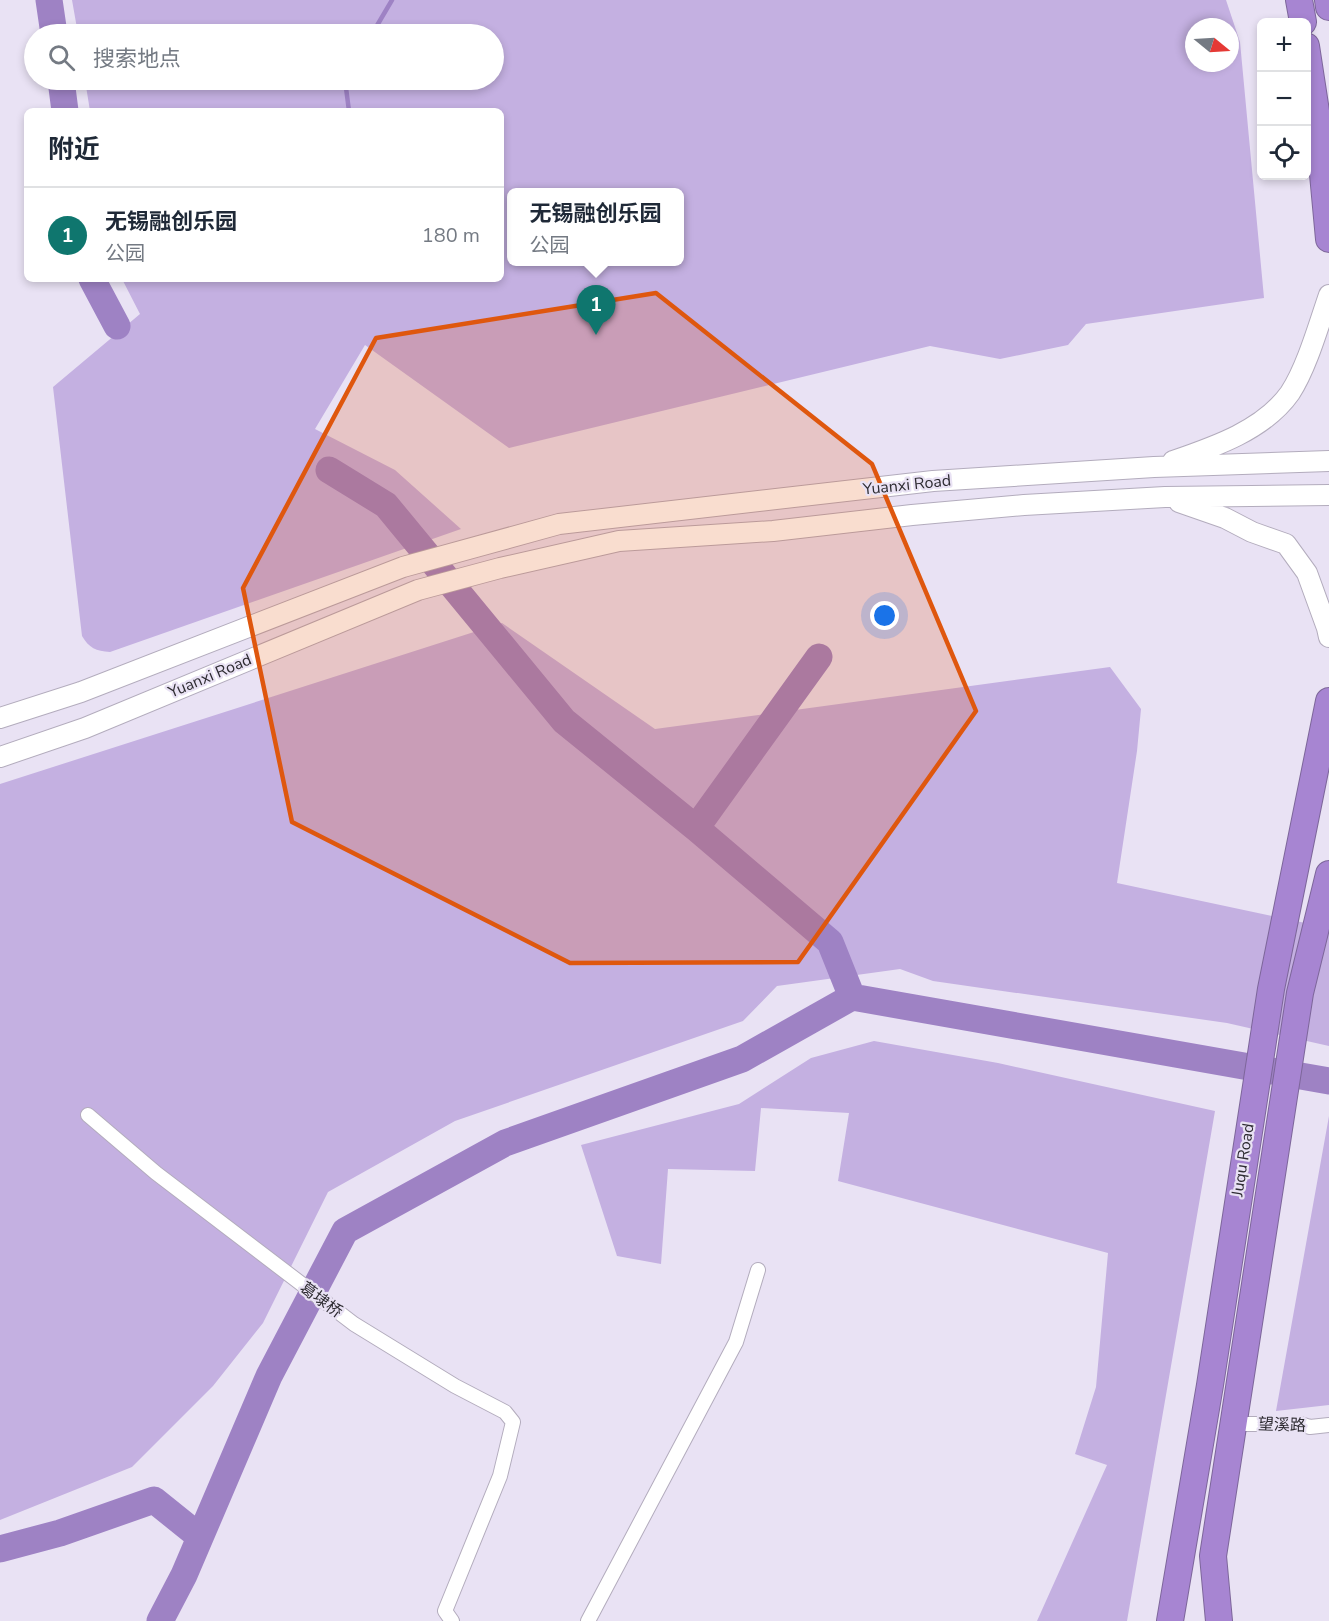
<!DOCTYPE html>
<html lang="zh">
<head>
<meta charset="utf-8">
<style>
	:root { --surface:#fff; --page:#f6f6f7; --text:#1f2937; --muted:#747a83; --line:#e0e1e3; --accent:#0f766e }
	body { margin:0; font-family:"Nunito Sans","Noto Sans SC",sans-serif; background:var(--page); color:var(--text) }
	.controls { position:absolute; right:18px; top:18px; display:grid; overflow:hidden; border-radius:9px; box-shadow:0 3px 9px #0003 }
	.controls button { width:54px; height:54px; display:grid; place-items:center; padding:0; border:0; border-bottom:2px solid var(--line); background:var(--surface); color:var(--text); font:30px sans-serif }
	.compass { position:absolute; left:1185px; top:18px; width:54px; height:54px; border-radius:50%; background:var(--surface); box-shadow:0 3px 9px #0003; rotate:108deg }
	.you { position:absolute; left:885px; top:616px; width:21px; height:21px; margin:-15px; border:4px solid #fff; border-radius:50%; background:#1a73e8; box-shadow:0 0 0 9px #1a73e833 }
	.badge { display:grid; place-items:center; width:39px; height:39px; border-radius:50%; background:var(--accent); color:#fff; font-size:20px; font-weight:700 }
	.pin { position:absolute; translate:-50% -50px; filter:drop-shadow(0 2px 3px #0008) }
	.pin::after { content:''; position:absolute; top:32px; width:21px; height:18px; background:inherit; clip-path:polygon(0 0,100% 0,50% 100%) }
	.popup { position:absolute; left:507px; top:188px; width:177px; height:78px; box-sizing:border-box; display:grid; place-content:center; border-radius:9px; background:var(--surface); filter:drop-shadow(0 2px 4px #0005); font-size:20px; white-space:nowrap; color:var(--muted) }
	.popup b { font-size:22px; color:var(--text) }
	.popup::after { content:''; position:absolute; left:50%; top:100%; margin-left:-12px; border:12px solid transparent; border-top-color:var(--surface) }
	.list { margin:0; padding:0; list-style:none }
	h2 { display:flex; justify-content:space-between; align-items:center; height:78px; margin:0; padding:0 24px; font-size:26px }
	h2 small { font-size:20px; font-weight:400; color:var(--muted) }
	.list li { display:grid; grid-template-columns:39px 1fr auto; gap:18px; align-items:center; box-sizing:border-box; height:96px; padding:0 24px; border-top:2px solid var(--line) }
	.list b { display:block; font-size:22px; white-space:nowrap }
	.list p { margin:0; font-size:20px; white-space:nowrap; color:var(--muted) }
	.list em { font-size:20px; font-style:normal; color:var(--muted) }
	.icon { flex:none; width:33px; height:33px; fill:none; stroke:currentColor; stroke-width:2; stroke-linecap:round; stroke-linejoin:round }
	.map { position:relative; flex:none; width:1329px; height:1621px; overflow:hidden }
	.search { position:absolute; background:var(--surface); box-shadow:0 3px 9px #0003; left:24px; top:24px; width:480px; height:66px; display:flex; align-items:center; gap:15px; box-sizing:border-box; padding:0 21px; border-radius:33px; color:var(--muted); font-size:22px }
	.panel { position:absolute; background:var(--surface); box-shadow:0 3px 9px #0003; left:24px; top:108px; width:480px; height:174px; border-radius:9px }
	.map>svg:first-child { display:block }
	.green { fill:#c4b0e1; fill-rule:evenodd }
	.lines { fill:none; stroke-linecap:round; stroke-linejoin:round }
	.stream { stroke:#9e82c4; stroke-width:4.5 }
	.river { stroke:#9e82c4; stroke-width:27 }
	.street-casing { stroke:#b3acbd; stroke-width:16 }
	.secondary-casing { stroke:#b3acbd; stroke-width:22 }
	.highway-casing { stroke:#7d669a; stroke-width:28 }
	.street { stroke:#fff; stroke-width:14 }
	.secondary { stroke:#fff; stroke-width:20 }
	.highway { stroke:#a785d2; stroke-width:26 }
	.marked { fill:#df570e; fill-opacity:0.2; stroke:#df570e; stroke-width:4.5; stroke-linejoin:round }
	.labels { text-anchor:middle; dominant-baseline:central; stroke-width:4.5; stroke-linejoin:round; paint-order:stroke }
	.street-label { font-size:16px; fill:#2e2c32; stroke:#e9e2f4 }
</style>
</head>
<body>
<div class="map">
<svg width="1329" height="1621" viewBox="0 0 1329 1621">
	<rect width="100%" height="100%" fill="#e9e2f4"/>
	<path class="green" d="M72 0H1226L1240 42 1264 298 1086 324 1068 345 1000 359 930 346 509 448 365 345 315 429 395 470 461 529 110 652C96 651 89 648 82 636L53 387 140 314 122 279H501V111H90L85 80H494V34H78ZM1194 27H1230V63H1194ZM512 192H680V262H512Z
		M502 623 655 729 1110 667 1141 709 1137 751 1117 883 1329 928V1046L1227 1023 933 981 900 969 777 986 743 1021 455 1121 328 1192 263 1323 213 1386 132 1467 0 1520V784Z
		M874 1041 998 1063 1215 1111 1127 1621H1037L1107 1465 1075 1454 1096 1387 1108 1253 838 1181 849 1113 761 1108 755 1171 668 1169 661 1264 617 1256 581 1145 739 1104 811 1058Z
		M1329 1116V1405L1276 1411Z"/>
	<g class="lines">
		<path class="stream" d="M372 34 392 0
			M345 80 349 111"/>
		<path class="river" d="M49 0 54 34
			M61 80 65 111
			M92 279 117 326
			M696 828 819 657
			M852 997 1329 1081
			M0 1549 60 1533 154 1500 200 1537
			M160 1621 184 1575 269 1376 345 1231 505 1143 742 1059 852 997 830 942 696 828 564 721 386 505 329 470"/>
		<g class="street-casing">
			<path id="street" d="M88 1115 156 1173 354 1324 455 1386 505 1412 513 1422 500 1476 445 1611 452 1621
				M1234 1424H1300L1310 1427 1329 1425
				M588 1621 736 1342 758 1270"/>
		</g>
		<g class="secondary-casing">
			<path id="secondary" d="M1173 461C1214 447 1264 430 1290 393 1307 367 1319 324 1329 295
				M1179 502 1225 518 1252 532 1286 544 1307 573 1327 628 1329 637
				M0 718 81 692 403 567 559 524 933 481 1154 467 1329 461
				M0 757 85 728 418 590 500 568 619 541 773 531 912 515 1024 505 1165 497 1329 495"/>
		</g>
		<g class="highway-casing">
			<path id="highway" d="M1299 0 1303 22
				M1328 0 1329 7
				M1306 46 1319 131 1329 239
				M1170 1621 1210 1385 1271 989 1329 701
				M1219 1621 1213 1556 1300 993 1329 874"/>
		</g>
		<use href="#street" class="street"/>
		<use href="#secondary" class="secondary"/>
		<use href="#highway" class="highway"/>
	</g>
	<path class="marked" d="M656 293 872 464 976 711 798 962 570 963 292 822 243 588 376 338Z"/>
	<g class="labels">
		<g class="street-label">
			<text transform="translate(907 485) rotate(-6)">Yuanxi Road</text>
			<text transform="translate(210 676) rotate(-23)">Yuanxi Road</text>
			<text transform="translate(1243 1160) rotate(-81)">Juqu Road</text>
			<text transform="translate(321 1300) rotate(36)">葛埭桥</text>
			<text transform="translate(1282 1425) rotate(2)">望溪路</text>
		</g>
	</g>
</svg>
<div class="controls">
<button>+</button>
<button>−</button>
<button><svg class="icon" aria-label="locate" viewBox="0 0 24 24"><circle cx="12" cy="12" r="6"/><path d="M12 2v4M12 18v4M2 12h4M18 12h4"/></svg></button>
</div>
<svg class="compass" viewBox="-18 -18 36 36"><path d="M0-13l5 13h-10z" fill="#e53935"/><path d="M0 13l5-13h-10z" fill="#747a83"/></svg>
<div class="you"></div>
<div class="pin badge" style="left:596px;top:335px">1</div>
<div class="popup"><b>无锡融创乐园</b>公园</div>
<div class="search"><svg class="icon" aria-label="search" viewBox="0 0 24 24"><circle cx="10" cy="10" r="6"/><path d="M15 15l6 6"/></svg>搜索地点</div>
<section class="panel">
<h2>附近<small></small></h2>
<ul class="list">
<li><span class="badge">1</span><div><b>无锡融创乐园</b><p>公园</p></div><em>180 m</em></li>
</ul>
</section>
</div>
</body>
</html>
